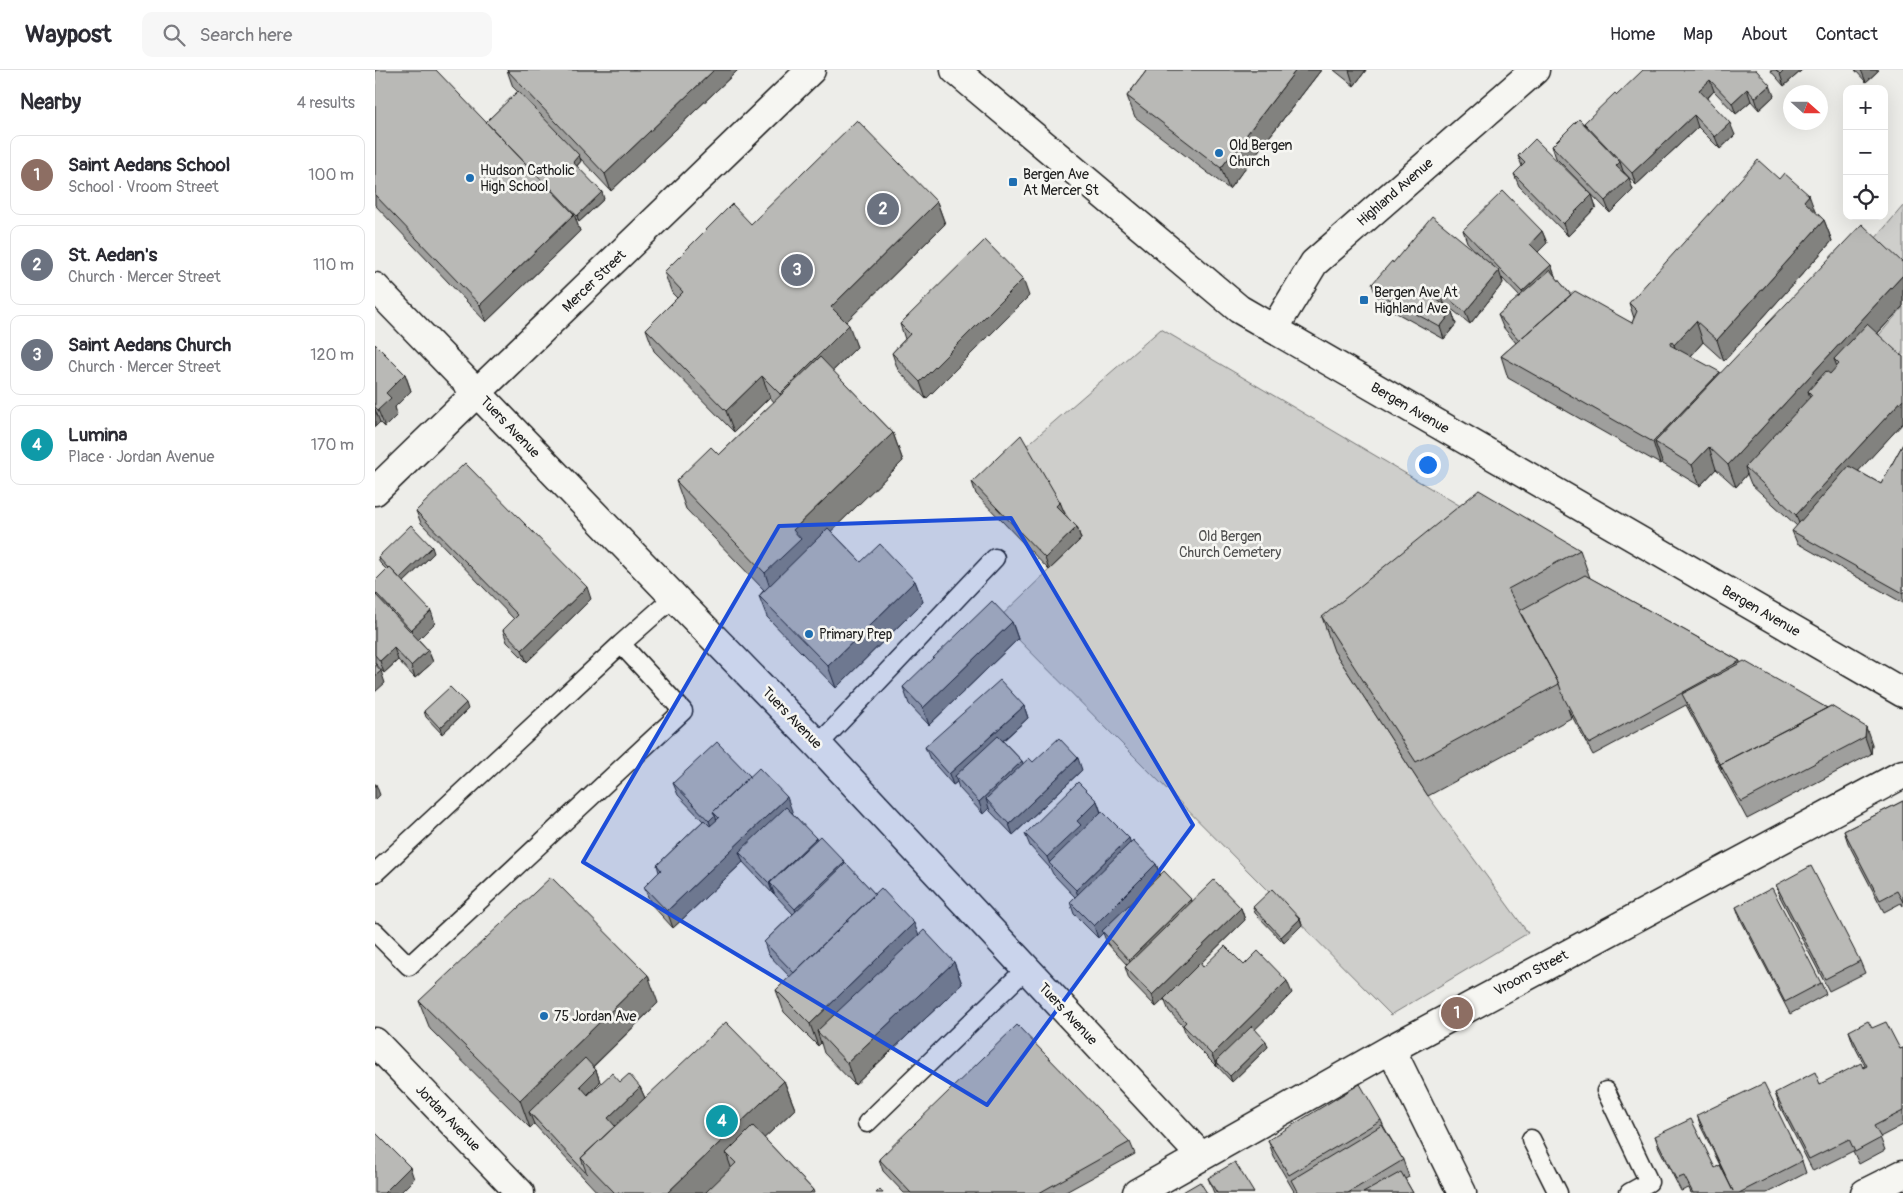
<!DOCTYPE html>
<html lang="en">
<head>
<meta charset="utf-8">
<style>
	:root { --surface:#fff; --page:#f7f7f7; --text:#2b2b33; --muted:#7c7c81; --line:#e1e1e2; --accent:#1a73e8 }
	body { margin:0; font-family:Pangolin,sans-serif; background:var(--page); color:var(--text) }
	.controls { position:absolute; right:15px; top:15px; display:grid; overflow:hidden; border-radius:10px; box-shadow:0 5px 20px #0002 }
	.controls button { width:45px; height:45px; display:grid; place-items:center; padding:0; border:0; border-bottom:1px solid var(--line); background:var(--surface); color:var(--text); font:25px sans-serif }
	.compass { position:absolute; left:1408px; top:15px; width:45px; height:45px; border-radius:50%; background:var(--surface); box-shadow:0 5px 20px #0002; rotate:111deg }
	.you { position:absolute; left:1052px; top:394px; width:18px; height:18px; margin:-12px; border:4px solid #fff; border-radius:50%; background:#1a73e8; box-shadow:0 0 0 8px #1a73e833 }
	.badge { display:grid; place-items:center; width:32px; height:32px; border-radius:50%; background:var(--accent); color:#fff; font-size:16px; font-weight:700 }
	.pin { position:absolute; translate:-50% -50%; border:2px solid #fff; box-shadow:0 1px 5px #0006 }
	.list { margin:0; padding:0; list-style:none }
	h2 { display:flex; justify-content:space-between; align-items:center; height:65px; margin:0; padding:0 20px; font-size:21px }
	h2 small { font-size:16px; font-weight:400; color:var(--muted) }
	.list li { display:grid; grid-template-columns:32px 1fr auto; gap:15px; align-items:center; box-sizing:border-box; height:80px; margin:0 10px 10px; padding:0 10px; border:1px solid var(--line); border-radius:10px }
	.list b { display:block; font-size:19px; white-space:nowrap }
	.list p { margin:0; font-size:16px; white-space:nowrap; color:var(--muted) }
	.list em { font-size:16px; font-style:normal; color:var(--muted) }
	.icon { flex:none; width:28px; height:28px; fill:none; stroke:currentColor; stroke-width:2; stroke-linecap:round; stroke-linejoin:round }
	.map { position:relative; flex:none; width:1528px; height:1123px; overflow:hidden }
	header { display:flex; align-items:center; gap:30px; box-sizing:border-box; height:70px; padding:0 25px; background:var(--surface); border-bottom:1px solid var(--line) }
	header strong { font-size:24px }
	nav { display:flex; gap:28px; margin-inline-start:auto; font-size:18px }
	.search { width:350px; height:45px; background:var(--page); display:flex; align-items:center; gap:12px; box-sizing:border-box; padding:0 18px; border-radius:10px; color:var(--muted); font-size:19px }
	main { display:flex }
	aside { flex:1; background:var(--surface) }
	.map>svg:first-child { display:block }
	.green { fill:#cececb; stroke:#757574 }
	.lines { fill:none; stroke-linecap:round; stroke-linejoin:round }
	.lane-casing { stroke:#1c1c1c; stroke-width:21 }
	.street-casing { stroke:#1c1c1c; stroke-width:31 }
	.secondary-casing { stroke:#1c1c1c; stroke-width:31 }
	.lane { stroke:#f6f6f2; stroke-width:18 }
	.street { stroke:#f6f6f2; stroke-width:28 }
	.secondary { stroke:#f6f6f2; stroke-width:28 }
	.wall { fill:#9f9f9d; stroke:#1c1c1c }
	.shaded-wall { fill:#82827f; stroke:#1c1c1c }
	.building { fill:#b9b9b6; stroke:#1c1c1c }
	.marked { fill:#1d4ed8; fill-opacity:0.2; stroke:#1d4ed8; stroke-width:4; stroke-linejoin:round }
	.poi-dot { fill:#1f6fb2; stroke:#f6f6f2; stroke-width:2 }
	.labels { text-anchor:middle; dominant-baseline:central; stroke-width:5; stroke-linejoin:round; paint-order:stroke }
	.poi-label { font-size:14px; fill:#1c1c1c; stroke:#f6f6f2; text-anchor:start }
	.street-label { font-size:14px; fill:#1c1c1c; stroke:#f6f6f2 }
	.park-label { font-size:14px; fill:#515151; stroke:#f6f6f2 }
</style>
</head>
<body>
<header>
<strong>Waypost</strong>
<div class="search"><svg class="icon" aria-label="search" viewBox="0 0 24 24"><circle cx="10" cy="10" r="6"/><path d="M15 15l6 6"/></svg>Search here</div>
<nav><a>Home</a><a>Map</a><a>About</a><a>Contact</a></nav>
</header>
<main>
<aside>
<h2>Nearby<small>4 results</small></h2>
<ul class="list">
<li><span class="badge" style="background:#8d6e63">1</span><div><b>Saint Aedans School</b><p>School · Vroom Street</p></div><em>100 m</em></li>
<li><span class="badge" style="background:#6b7280">2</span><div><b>St. Aedan's</b><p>Church · Mercer Street</p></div><em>110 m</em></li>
<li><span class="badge" style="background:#6b7280">3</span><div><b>Saint Aedans Church</b><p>Church · Mercer Street</p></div><em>120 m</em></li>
<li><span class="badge" style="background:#0f9aa8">4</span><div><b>Lumina</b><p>Place · Jordan Avenue</p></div><em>170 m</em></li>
</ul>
</aside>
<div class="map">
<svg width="1528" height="1123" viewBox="0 0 1528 1123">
	<rect width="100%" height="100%" fill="#edede9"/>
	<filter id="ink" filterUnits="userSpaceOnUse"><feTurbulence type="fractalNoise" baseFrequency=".02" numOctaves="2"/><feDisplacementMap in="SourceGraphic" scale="10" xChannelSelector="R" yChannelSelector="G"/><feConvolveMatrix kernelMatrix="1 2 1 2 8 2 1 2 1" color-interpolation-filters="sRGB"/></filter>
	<g filter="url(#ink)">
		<path class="green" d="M1528 136V207L1494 176Z
			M1528 237V298L1499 271Z
			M786 259 1116 454 959 581 1053 726 1153 863 1016 945 623 549 706 469 650 377Z"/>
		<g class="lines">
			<g class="lane-casing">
				<path id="lane" d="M443 675 620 488
					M0 803 246 574 299 527
					M0 862 34 896 308 641 246 574
					M1231 1021 1274 1112 1254 1123
					M492 1053 651 899
					M1156 1069 1183 1123"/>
			</g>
			<g class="street-casing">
				<path id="street" d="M0 217 299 527 443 675 826 1086
					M899 259 939 193 1160 0
					M0 421 436 0
					M0 972 145 1123
					M1016 979 1087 1123
					M762 1123 1016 979 1528 704
					M1490 1123 1528 1104"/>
			</g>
			<g class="secondary-casing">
				<path id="secondary" d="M580 0 864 239 1528 623"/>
			</g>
			<use href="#lane" class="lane"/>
			<use href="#street" class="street"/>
			<use href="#secondary" class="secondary"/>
		</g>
		<path class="wall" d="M0 0 111 52 143 22 138 17 132 0H363L236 121 205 88 206 91 202 96 229 129 204 152 200 148 205 161 111 252 0 135Z
			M772 0H946L854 119 760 47 752 26Z
			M959 0H991L979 16Z
			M1381 0 1399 26 1384 40 1376 31 1361 44 1339 21 1332 29 1360 65 1345 79 1323 57 1261 115 1248 101 1258 120 1235 143 1181 88 1177 76 1210 56 1209 53 1242 25Z
			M1395 0H1427L1409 16Z
			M1480 0H1504L1491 12Z
			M1143 86 1217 125 1221 137 1193 166 1144 116 1139 104 1147 96Z
			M562 132 570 154 471 252 482 277 458 301 518 363 528 391 456 461 486 492 540 511 548 532 461 618 392 547 384 526 389 520 311 439 301 411 344 385 399 332 395 327 359 362 279 281 271 259 302 228 297 223 289 202 376 154Z
			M1440 142 1449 150 1457 171 1349 291 1328 272 1316 286 1345 304 1528 193V236L1503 263 1528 353 1483 401 1506 414 1528 374V533L1422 473 1417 461 1422 456 1376 414 1372 404 1361 417 1341 399 1325 416 1288 394 1287 392 1285 394 1133 308 1126 286 1141 273 1128 257 1123 245 1145 227 1127 208 1128 213 1095 254 1069 233 1068 235 1077 242 1081 254 1069 269 1018 241 1001 226 997 214 1103 184 1092 172 1088 160 1167 161 1172 173 1163 182 1176 195 1180 206 1196 225 1257 253 1259 248 1254 233Z
			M654 226 551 329 523 300 517 283 530 269 525 254Z
			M0 274 30 304 36 321 20 337 22 345 10 357 5 352 0 357Z
			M597 412 685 432 689 444 702 457 706 469 674 500 601 424Z
			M41 441 216 529 152 592 132 572 128 560 139 549 46 453Z
			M1205 480 1215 508 1365 591V593L1452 638 1456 636 1497 674 1496 684 1372 749 1311 635 1218 685 1193 639 1196 648 1053 726 959 581 947 547Z
			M59 483 29 512 60 553 43 569 53 580 58 592 40 608 23 590 9 603 0 593V511L12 500 5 493 3 487Z
			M637 552 643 569 554 655 534 634 528 617Z
			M649 636 653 648 628 671 647 691 648 694 658 692 707 700 638 765 615 741 614 738 608 744 584 718 582 712 578 715 555 689 550 677Z
			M93 639 67 664 51 647 49 641Z
			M375 706 418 744 441 769 470 792V793L500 824 544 865 579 892 587 914 480 1015 449 983 446 973 443 976 409 942 401 920 415 907 393 884 389 872 418 844 400 825 399 823 398 824 368 792 298 858 276 834 269 817 284 802 282 795 328 751 303 725 298 713Z
			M722 731 726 742 754 768 755 773 781 794 785 804 817 831 866 838 870 850 825 894 828 897 869 895 917 923 880 959 893 977 857 1012 842 996V997L812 967 808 956 794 941 789 929 807 912 781 937 754 909 750 897 752 895 732 873 728 863 723 868 699 844 695 832 700 827 678 804 675 798 655 776 650 764Z
			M1528 731V836L1526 833 1509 842 1473 773 1469 761Z
			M1401 815 1485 891 1490 903 1454 921 1405 827Z
			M878 837 925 849 927 855 909 873 880 843Z
			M1361 837 1446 913 1451 924 1415 944 1365 848Z
			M44 931 283 933 218 997 221 1000 225 1012 213 1024V1025L245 1012 265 1017 270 1028 409 1011 420 1039 389 1068 438 1120 439 1123H223L159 1054 155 1058 55 959Z
			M1497 958 1525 979 1528 978V1055L1505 1067 1510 1080 1484 1094 1478 1081 1438 1101 1404 1035 1400 1023 1445 1014 1490 996 1478 973 1474 961Z
			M1322 1045 1427 1091 1431 1103 1392 1123H1316L1314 1118 1306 1121 1284 1078 1280 1066 1340 1098 1345 1095 1326 1057Z
			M1006 1050 1009 1057 1028 1090 1034 1107 1030 1109 1038 1123H920L899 1087 893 1070Z
			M755 1072 760 1084 689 1123H529L508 1101 504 1089Z
			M833 1108 879 1123H839Z"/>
		<path class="shaded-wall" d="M339 0H363L236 121 230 104Z
			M921 0H946L854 119 846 98Z
			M974 0H991L979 16Z
			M1409 0H1427L1409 16 1405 4Z
			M1486 0H1504L1491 12Z
			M1335 10 1339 21 1328 32 1324 20Z
			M1395 15 1399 26 1384 40 1380 28Z
			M1372 19 1376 31 1361 44 1357 33Z
			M1319 45 1323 57 1261 115 1257 103Z
			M1355 53 1360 65 1345 79 1340 67Z
			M204 85 206 91 200 98 198 92Z
			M1245 92 1249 104 1241 96Z
			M1254 108 1258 120 1235 143 1230 131Z
			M227 122 229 129 204 152 202 146Z
			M1217 125 1221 137 1193 166 1188 154Z
			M1434 125 1442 147 1429 131Z
			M562 132 570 154 464 259 456 237Z
			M199 144 205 161 111 252 105 235Z
			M1449 150 1457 171 1349 291 1342 270Z
			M1167 161 1172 173 1160 185 1155 174Z
			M1176 195 1180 206 1152 234 1147 222Z
			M1124 201 1128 213 1095 254 1090 242Z
			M1528 205V236L1467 301 1464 294 1459 289 1465 304 1437 325 1433 321 1437 334 1370 397 1372 404 1361 417 1353 395Z
			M648 209 654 226 551 329 545 312Z
			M1065 222 1069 233 1065 240 1060 228Z
			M1077 242 1081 254 1069 269 1065 257Z
			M1321 251 1328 272 1307 296 1299 275Z
			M474 255 482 277 413 345 405 324Z
			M1345 302 1352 323 1280 372 1287 392 1285 394 1278 372Z
			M30 304 36 321 20 337 22 345 10 357 3 340 11 323Z
			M387 306 395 327 359 362 351 341Z
			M1528 329V353L1427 462 1421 445Z
			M0 339 5 352 0 357Z
			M518 363 528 391 432 485 400 532 390 503 418 460Z
			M1334 377 1341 399 1325 416 1317 395Z
			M685 432 690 444 685 448 681 436Z
			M702 457 706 469 674 500 670 488Z
			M57 477 59 483 26 515 24 508Z
			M540 511 548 532 461 618 453 596Z
			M212 517 216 529 152 592 147 580Z
			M56 541 60 553 41 572 36 560Z
			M637 552 643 569 554 655 548 638Z
			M19 578 23 590 9 603 5 591Z
			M53 580 58 592 40 608 36 596Z
			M6 601 10 613 0 622V606Z
			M91 633 93 639 67 664 65 658Z
			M649 636 653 648 584 710 580 706 582 712 578 715 574 704Z
			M1491 657 1497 674 1496 684 1490 667Z
			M703 688 707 700 638 765 634 754Z
			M647 691 652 703 611 729 614 738 608 744 604 732Z
			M0 714H1L5 725 0 730Z
			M412 727 418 744 364 782 368 792 298 858 292 841Z
			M722 731 726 743 675 794 672 787 702 751Z
			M340 745 344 757 338 762 334 751Z
			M441 768 445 780 395 813 399 823 398 824 394 813Z
			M754 768 758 780 705 832 701 820Z
			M470 792 474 803 424 851 420 839Z
			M781 794 785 806 727 861 728 863 723 868 719 856Z
			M816 829 820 841 759 901 754 890Z
			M866 838 870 850 781 937 777 925Z
			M925 849 927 855 909 873 906 867Z
			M539 853 547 874 442 961 446 973 443 976 435 954Z
			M579 892 587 914 480 1015 472 993Z
			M273 905 283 933 162 1051 154 1042 159 1054 155 1058 145 1030Z
			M912 911 917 923 844 995 841 991 842 996V997L837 985Z
			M891 971 893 977 857 1012 855 1006Z
			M221 1000 225 1012 209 1028 205 1016Z
			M409 1011 420 1039 361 1095V1093L351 1083 357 1100 332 1123H292Z
			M265 1017 270 1028 237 1060 233 1048Z
			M35 1097 39 1109 25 1123H9Z"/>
		<path class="building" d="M0 0H61L199 144 105 235 0 125Z
			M132 0H339L230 104Z
			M772 0H921L846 98 752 26Z
			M1268 0H1381L1395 15 1380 28 1372 19 1357 33 1335 10 1324 20 1355 53 1340 67 1319 45 1257 103 1209 53 1240 23 1242 25Z
			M1401 0H1409L1405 4Z
			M143 21 204 85 198 92 227 122 202 146 173 115 172 116 111 52Z
			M1204 49 1245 92 1241 96 1254 108 1230 131 1177 76Z
			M482 50 562 132 456 237 474 255 405 324 387 306 351 341 271 259 308 222 289 202 357 134 376 154Z
			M1160 69 1217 125 1188 154 1139 104 1150 93 1143 86Z
			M1383 90 1404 109 1409 103 1434 125 1429 131 1449 150 1342 270 1321 251 1299 275 1297 272 1295 275 1345 302 1278 372 1126 286 1200 221 1257 253 1262 241 1254 233Z
			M1128 121 1167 161 1155 174 1176 195 1147 222 1088 160Z
			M1057 146 1124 201 1090 242 1065 222 1060 228 1077 242 1065 257 1014 229 997 214 1017 191 1018 193Z
			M1487 154 1528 193V205L1353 395 1334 377 1317 395 1280 372Z
			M610 170 648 209 545 312 517 283 535 264 525 254Z
			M1175 200 1196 225 1144 270 1123 245Z
			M1492 254 1528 287V329L1421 445 1370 397 1437 325 1433 321 1451 301 1455 304 1464 294 1459 289Z
			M0 274 30 304 11 323 16 328 3 340 0 337Z
			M445 287 518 363 418 460 426 469 390 503 301 411 336 377 344 385Z
			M646 365 685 432 681 436 702 457 670 488 597 412Z
			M1528 374V523L1417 461 1474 396 1506 414Z
			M90 393 212 517 147 580 128 560 143 545 41 441Z
			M1104 420 1205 480 1133 519 1184 614 1041 692 947 547Z
			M36 455 57 477 25 508 14 497 13 498 3 487Z
			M453 458 486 492 505 474 540 511 453 596 384 526Z
			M14 497 56 541 36 560 0 522V511Z
			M1210 505 1365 591 1214 674 1189 628 1184 614 1144 541Z
			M0 524 53 580 36 596 19 578 5 591 0 585Z
			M617 531 637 552 548 638 528 617Z
			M1369 591 1452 638 1345 694 1347 699 1307 624Z
			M0 594 6 601 0 606Z
			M625 610 649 636 574 704 550 677Z
			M75 617 91 633 65 658 49 641Z
			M1456 636 1491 657 1490 667 1366 732 1345 694Z
			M623 666 647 691 604 732 580 706Z
			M684 668 703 688 634 754 611 729 654 688 658 692Z
			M342 672 375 706 338 742 340 745 334 751 298 713Z
			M384 698 412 727 292 841 269 817 286 800 282 795 329 750 335 756 344 748 338 742Z
			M703 712 722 731 702 751 706 755 672 787 650 764Z
			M1528 731V832L1522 821 1505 830 1469 761Z
			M411 737 441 768 394 813 364 782Z
			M727 741 754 768 701 820 674 793Z
			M445 766 470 792 420 839 395 813Z
			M758 770 781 794 719 856 695 832Z
			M471 793 500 824 419 903 389 872Z
			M1436 796 1485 891 1450 909 1401 815Z
			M789 801 816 829 754 890 727 861Z
			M176 807 273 905 145 1030 44 931Z
			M839 810 866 838 777 925 750 897Z
			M506 818 539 853 435 954 401 920Z
			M1397 818 1446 913 1410 932 1361 837Z
			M897 819 925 849 906 867 878 837Z
			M549 860 579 892 472 993 442 961Z
			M850 876 869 895 883 881 912 911 837 985 808 955 811 952 789 929 825 893 828 897Z
			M1493 951 1497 958 1511 952 1525 979 1528 978V1041L1499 1056 1506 1068 1480 1082 1474 1069 1434 1089 1400 1023 1440 1002 1445 1014 1486 993 1488 998 1492 996 1474 961Z
			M351 952 409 1011 292 1123H240L206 1088Z
			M642 955 755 1072 664 1123H536L504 1089Z
			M877 956 891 971 855 1006 841 991Z
			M210 988 221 1000 205 1016 213 1025 237 1003 245 1012 254 1004 265 1017 233 1048 240 1056 206 1088 212 1104 154 1042Z
			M1389 1013 1427 1091 1364 1123H1318L1309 1106 1301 1109 1280 1066 1316 1049 1340 1098 1345 1095 1358 1121 1322 1045Z
			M985 1014 1006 1050 914 1105 893 1070Z
			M1007 1055 1028 1090 973 1123H923L916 1110Z
			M378 1056 438 1120 435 1123H330L361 1093 351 1083Z
			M0 1062 35 1097 9 1123H0Z
			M860 1092 879 1123H842L833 1108Z
			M1026 1102 1038 1123H988Z
			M825 1112 832 1123H806Z
			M505 1119 508 1123H501Z"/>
	</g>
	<path class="marked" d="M636 448 818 755 612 1035 208 792 404 456Z"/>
	<g class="poi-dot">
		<circle cx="844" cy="83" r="5"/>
		<circle cx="95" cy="108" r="5"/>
		<rect x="633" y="107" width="10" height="10" rx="2.5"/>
		<rect x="984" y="225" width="10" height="10" rx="2.5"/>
		<circle cx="434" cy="564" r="5"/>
		<circle cx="169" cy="946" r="5"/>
	</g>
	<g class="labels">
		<g class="poi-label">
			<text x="854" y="75">Old Bergen<tspan x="854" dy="16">Church</tspan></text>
			<text x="105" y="100">Hudson Catholic<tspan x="105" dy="16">High School</tspan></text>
			<text x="648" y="104">Bergen Ave<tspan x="648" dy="16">At Mercer St</tspan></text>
			<text x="999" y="222">Bergen Ave At<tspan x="999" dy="16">Highland Ave</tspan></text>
			<text x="444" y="564">Primary Prep</text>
			<text x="179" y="946">75 Jordan Ave</text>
		</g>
		<g class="street-label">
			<text transform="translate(1020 122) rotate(-41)">Highland Avenue</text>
			<text transform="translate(219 211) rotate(-44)">Mercer Street</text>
			<text transform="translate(1035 338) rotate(30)">Bergen Avenue</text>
			<text transform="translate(135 357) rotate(46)">Tuers Avenue</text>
			<text transform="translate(1386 541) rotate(30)">Bergen Avenue</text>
			<text transform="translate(417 648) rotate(46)">Tuers Avenue</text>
			<text transform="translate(1156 903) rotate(-28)">Vroom Street</text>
			<text transform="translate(693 944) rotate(47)">Tuers Avenue</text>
			<text transform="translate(73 1048) rotate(46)">Jordan Avenue</text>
		</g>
		<g class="park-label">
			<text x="855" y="466">Old Bergen<tspan x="855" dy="16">Church Cemetery</tspan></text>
		</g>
	</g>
</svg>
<div class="controls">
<button>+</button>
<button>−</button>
<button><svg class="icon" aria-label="locate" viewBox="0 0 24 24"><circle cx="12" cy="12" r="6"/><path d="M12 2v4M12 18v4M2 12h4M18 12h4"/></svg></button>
</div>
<svg class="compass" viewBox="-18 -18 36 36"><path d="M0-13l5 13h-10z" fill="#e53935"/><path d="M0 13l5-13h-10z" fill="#7c7c81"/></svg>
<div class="you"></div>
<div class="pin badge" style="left:1082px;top:943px;background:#8d6e63">1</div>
<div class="pin badge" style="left:508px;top:139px;background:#6b7280">2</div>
<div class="pin badge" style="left:422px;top:200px;background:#6b7280">3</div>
<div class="pin badge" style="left:347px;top:1051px;background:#0f9aa8">4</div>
</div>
</main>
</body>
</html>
